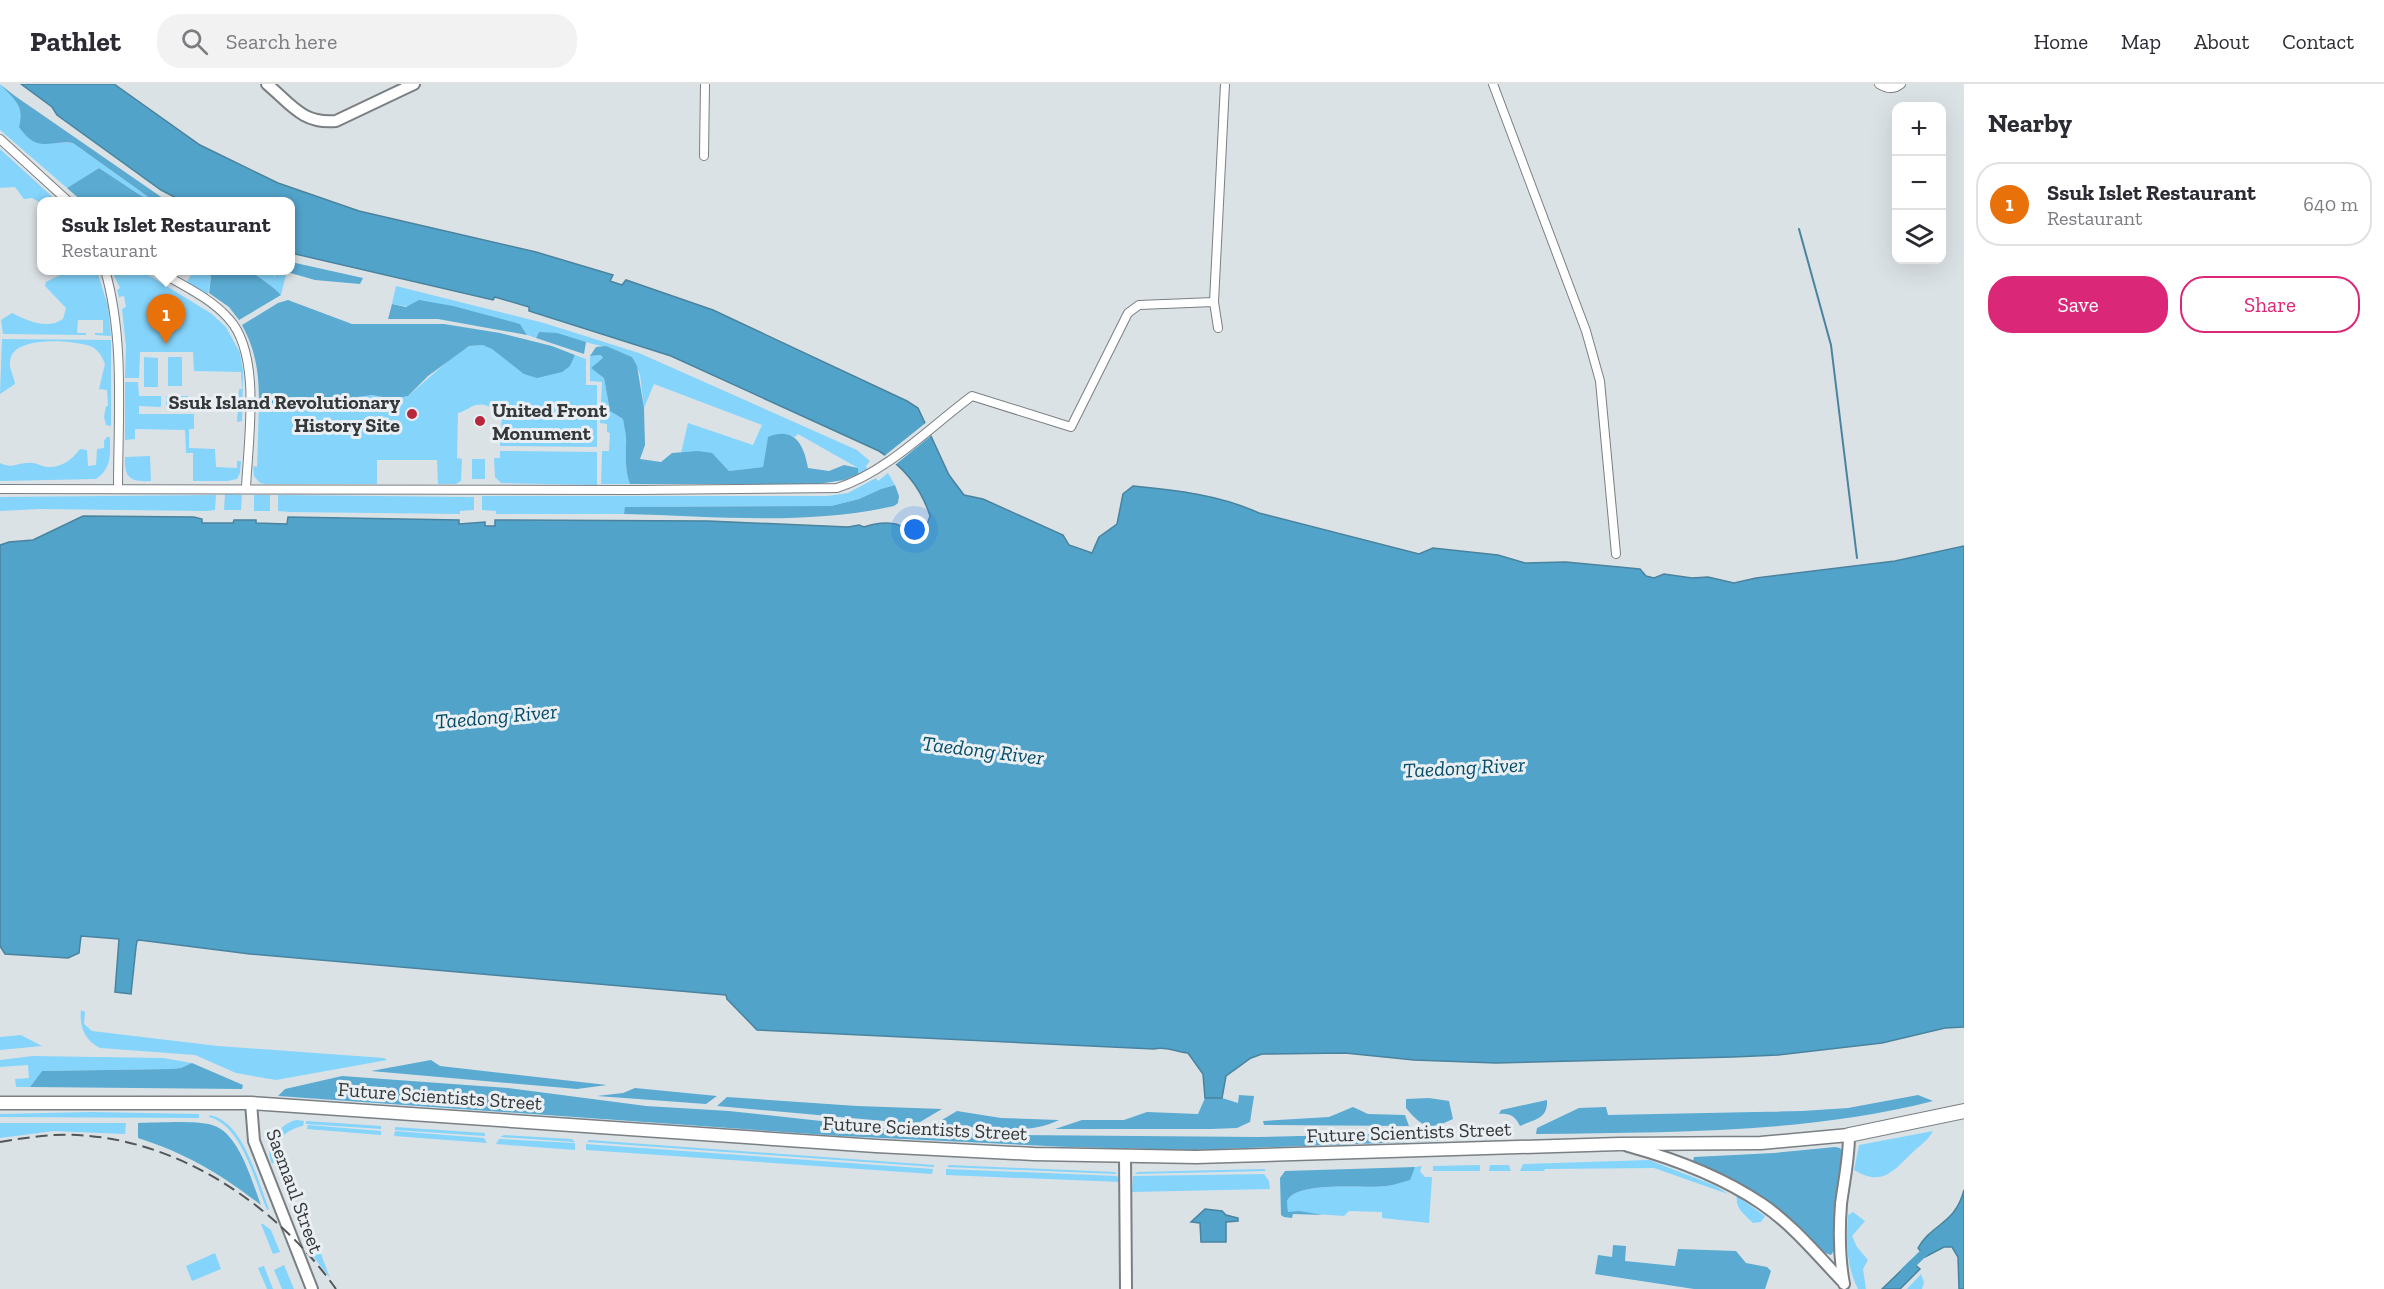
<!DOCTYPE html>
<html lang="en">
<head>
<meta charset="utf-8">
<style>
	:root { --surface:#fff; --page:#f2f2f3; --text:#2b2b33; --muted:#7c7c81; --line:#e1e1e2; --accent:#db2777 }
	body { margin:0; font-family:"Zilla Slab",serif; background:var(--page); color:var(--text) }
	.controls { position:absolute; right:18px; top:18px; display:grid; overflow:hidden; border-radius:12px; box-shadow:0 6px 24px #0002 }
	.controls button { width:54px; height:54px; display:grid; place-items:center; padding:0; border:0; border-bottom:2px solid var(--line); background:var(--surface); color:var(--text); font:30px sans-serif }
	.you { position:absolute; left:915px; top:446px; width:21px; height:21px; margin:-15px; border:4px solid #fff; border-radius:50%; background:#1a73e8; box-shadow:0 0 0 9px #1a73e833 }
	.badge { display:grid; place-items:center; width:39px; height:39px; border-radius:50%; background:var(--accent); color:#fff; font-size:20px; font-weight:700 }
	.pin { position:absolute; translate:-50% -50px; filter:drop-shadow(0 2px 3px #0008) }
	.pin::after { content:''; position:absolute; top:32px; width:21px; height:18px; background:inherit; clip-path:polygon(0 0,100% 0,50% 100%) }
	.popup { position:absolute; left:37px; top:113px; width:258px; height:78px; box-sizing:border-box; display:grid; place-content:center; border-radius:12px; background:var(--surface); filter:drop-shadow(0 2px 4px #0005); font-size:20px; white-space:nowrap; color:var(--muted) }
	.popup b { font-size:22px; color:var(--text) }
	.popup::after { content:''; position:absolute; left:50%; top:100%; margin-left:-12px; border:12px solid transparent; border-top-color:var(--surface) }
	.list { margin:0; padding:0; list-style:none }
	h2 { display:flex; justify-content:space-between; align-items:center; height:78px; margin:0; padding:0 24px; font-size:26px }
	h2 small { font-size:20px; font-weight:400; color:var(--muted) }
	.list li { display:grid; grid-template-columns:39px 1fr auto; gap:18px; align-items:center; box-sizing:border-box; height:84px; margin:0 12px 12px; padding:0 12px; border:2px solid var(--line); border-radius:24px }
	.list b { display:block; font-size:22px; white-space:nowrap }
	.list p { margin:0; font-size:20px; white-space:nowrap; color:var(--muted) }
	.list em { font-size:20px; font-style:normal; color:var(--muted) }
	.actions { display:flex; gap:12px; padding:18px 24px }
	.actions a { flex:1; padding:14px 0; border:2px solid var(--accent); border-radius:24px; text-align:center; font-size:21px; color:var(--accent) }
	.actions .main { background:var(--accent); color:#fff }
	.icon { flex:none; width:33px; height:33px; fill:none; stroke:currentColor; stroke-width:2; stroke-linecap:round; stroke-linejoin:round }
	.map { position:relative; flex:none; width:1964px; height:1205px; overflow:hidden }
	header { display:flex; align-items:center; gap:36px; box-sizing:border-box; height:84px; padding:0 30px; background:var(--surface); border-bottom:2px solid var(--line) }
	header strong { font-size:28px }
	nav { display:flex; gap:33px; margin-inline-start:auto; font-size:21px }
	.search { width:420px; height:54px; background:var(--page); display:flex; align-items:center; gap:15px; box-sizing:border-box; padding:0 21px; border-radius:24px; color:var(--muted); font-size:22px }
	main { display:flex }
	aside { flex:1; background:var(--surface) }
	.map>svg:first-child { display:block }
	.green { fill:#85d4fc }
	.forest { fill:#5aaad2 }
	.water { fill:#52a3ca; stroke:#49839e; stroke-width:1.5 }
	.pier { fill:#dbe2e5 }
	.lines { fill:none; stroke-linecap:round; stroke-linejoin:round }
	.stream { stroke:#49839e; stroke-width:2 }
	.canal { stroke:#52a3ca; stroke-width:8 }
	.street-casing { stroke:#7a7f83; stroke-width:10 }
	.secondary-casing { stroke:#7a7f83; stroke-width:14 }
	.primary-casing { stroke:#7a7f83; stroke-width:15 }
	.highway-casing { stroke:#7a7f83; stroke-width:16 }
	.street { stroke:#fff; stroke-width:8 }
	.secondary { stroke:#fff; stroke-width:10 }
	.primary { stroke:#fff; stroke-width:12 }
	.highway { stroke:#fff; stroke-width:14 }
	.rail { stroke:#525456; stroke-width:2; stroke-dasharray:12 6; stroke-linecap:butt }
	.poi-dot { fill:#b8273e; stroke:#e9eff3; stroke-width:2 }
	.labels { text-anchor:middle; dominant-baseline:central; stroke-width:6; stroke-linejoin:round; paint-order:stroke }
	.poi-label { font-size:20px; font-weight:bold; fill:#353738; stroke:#e9eff3; text-anchor:end }
	.street-label { font-size:20px; fill:#353738; stroke:#e9eff3 }
	.water-label { font-size:21px; font-style:italic; fill:#074c67; stroke:#e9eff3 }
</style>
</head>
<body>
<header>
<strong>Pathlet</strong>
<div class="search"><svg class="icon" aria-label="search" viewBox="0 0 24 24"><circle cx="10" cy="10" r="6"/><path d="M15 15l6 6"/></svg>Search here</div>
<nav><a>Home</a><a>Map</a><a>About</a><a>Contact</a></nav>
</header>
<main>
<div class="map">
<svg width="1964" height="1205" viewBox="0 0 1964 1205">
	<rect width="100%" height="100%" fill="#dbe2e5"/>
	<path class="green" d="M0 0 17 18 22 31 56 59H73L154 117H149L99 84 67 104 0 46Z
		M0 65 57 117 42 118 41 119 32 114 24 115 15 103 0 104Z
		M70 186 97 187 108 222 111 252 95 251V249H103V236H78L77 249H86V251L3 250 1 236 12 229C28 237 47 246 63 235L66 224 45 202 46 198Z
		M112 187H142L212 230 226 243 240 269 243 287 242 337 237 338 239 305H242L241 288 194 287 193 268H140L139 294H125L126 262 122 225 126 223 124 212 119 213 117 206 120 204Z
		M197 187H206L211 192 208 211 186 199 193 188 195 189Z
		M252 187H262L275 192 278 188 276 187H287L281 211C272 201 262 196 252 187Z
		M396 202 544 239 639 269 857 366 870 377 866 382 867 385 858 390V384L798 350 795 353 787 350 768 354 763 383 729 387C716 371 700 366 681 369L688 339 753 361 762 341 654 300 644 324 640 291 632 273C602 260 571 255 539 248L536 254 527 251 520 240 392 220Z
		M2 255 111 256V342L106 341 104 333 106 322H108L107 306 99 305 105 280C102 272 98 265 90 262 73 256 18 252 11 273 7 283 14 291 15 300L0 310Z
		M483 261 570 282 575 271 586 275V301H597V363L500 362 502 330C495 328 492 323 485 321 473 318 467 327 458 329L457 374 462 375 461 397 456 400H438L437 376H377V400H266L260 399 254 392 253 382 257 383 259 319H316L372 311 393 315 408 312 456 270 469 262Z
		M602 271 603 274 600 290 604 294 610 327 623 335C624 343 627 352 627 360 626 374 625 387 630 400H601L602 367H609L610 349 607 348V340L600 339 602 298 590 297V272Z
		M144 273 158 274V303H144Z
		M168 273H182V302H168Z
		M125 298H138L139 312H161V323L139 322V330H194V345H189V364L215 365 216 383 237 384V377H241L240 389 237 395 227 397H193V369H186L185 346 135 345V355L125 356Z
		M166 312H188V322H166Z
		M107 353H110C110 371 112 384 96 395L0 397V379C12 385 17 379 28 379 35 378 40 382 47 383 61 384 72 376 80 365L87 366 88 382 96 381 97 365 104 364V357Z
		M500 367 597 368V401L501 399 495 393 494 374H500Z
		M150 372 151 397C131 398 124 395 125 373Z
		M472 375H485V395H472Z
		M888 389 895 401 881 405 859 415 831 422 626 423 624 430H496V427L482 426V412H827L848 409 876 394 878 397Z
		M225 410 242 411 241 426H224Z
		M216 411 215 426 207 427 39 425 0 427V413Z
		M254 411H270V427H254Z
		M278 411 474 413V426L460 427V430L290 428 278 427Z
		M81 926 85 928 84 940 92 947 218 962 384 974 387 976 276 996 236 989 195 971 100 964C85 956 79 943 81 926Z
		M21 951 42 962 0 966V953Z
		M33 972 163 974 192 979 181 984 172 985 42 987 30 1003H16L15 995 29 994 28 981 0 983V976Z
		M91 1028 199 1030V1034L0 1033V1030Z
		M210 1031C244 1038 257 1096 269 1125L267 1126C255 1098 242 1041 209 1033Z
		M297 1036 304 1037 303 1042C283 1046 274 1059 274 1078L272 1080C263 1063 279 1039 297 1036Z
		M306 1037 381 1042V1045L306 1040Z
		M0 1039H126L125 1050 54 1047 0 1054Z
		M308 1041 381 1047V1051L307 1045Z
		M395 1043 485 1049V1052L395 1046Z
		M395 1047 484 1054 487 1059 394 1052Z
		M1933 1047C1928 1056 1922 1060 1914 1067 1895 1085 1883 1104 1854 1086L1859 1061Z
		M504 1051 572 1055 575 1058 500 1053Z
		M499 1055 575 1059V1066L496 1060Z
		M589 1056 934 1081V1083L587 1058Z
		M586 1060 933 1085 932 1090 586 1066Z
		M1649 1076 1716 1102 1728 1110 1654 1084 1545 1085 1544 1087H1520L1523 1080Z
		M949 1081 1115 1088 1117 1090 947 1083Z
		M1480 1081V1087H1433V1082Z
		M1490 1081H1509L1511 1087H1489Z
		M1422 1082 1420 1087 1425 1093H1432L1429 1139 1382 1134V1128L1349 1127 1344 1132 1288 1128 1287 1117C1297 1096 1364 1105 1386 1102 1394 1101 1402 1098 1409 1096L1415 1083Z
		M946 1085 1117 1092 1121 1098 946 1091Z
		M1264 1085 1266 1087 1134 1090 1138 1088Z
		M1264 1090 1269 1097 1270 1105 1132 1108 1133 1092Z
		M1737 1112 1765 1132 1761 1138 1753 1139C1744 1130 1735 1124 1737 1112Z
		M301 1117 330 1194 312 1171 293 1120Z
		M1853 1128 1865 1137 1852 1152 1857 1163 1868 1176 1863 1185 1866 1205H1858C1846 1182 1846 1157 1848 1131Z
		M261 1140H263L271 1146 280 1168 273 1170Z
		M215 1169 221 1185 192 1197 186 1182Z
		M284 1181 294 1205H282L274 1186Z
		M264 1182 273 1205H267L258 1184Z
		M1921 1190 1924 1198 1922 1205H1907Z"/>
	<path class="forest" d="M1 1 15 12 167 117H154L73 59C47 56 38 70 19 43 25 21 14 16 1 1Z
		M99 84 149 117H82L67 104Z
		M291 178 363 194 360 200 315 196 287 188 290 186Z
		M206 187H254L252 188C262 196 272 201 281 211L239 236 229 223 209 209 211 192Z
		M288 216 352 240H444L500 249 552 262 575 271 570 282 562 288 537 294 524 290 492 265 483 261 469 262 428 292 408 312 393 315 372 311 316 319H259C259 289 256 267 242 241L278 219Z
		M419 216 453 222 520 240 527 251 438 235H388L392 220 406 223Z
		M539 248 557 249 586 258 584 270 536 254Z
		M606 262 632 273 637 282 644 324 645 361 640 375 661 378 672 369 698 367 712 369 729 387 763 383 768 353C795 342 804 361 808 384L829 387 844 381 858 384V390L844 396 818 400H630C625 387 626 374 626 360 627 352 624 343 623 335L610 327 604 294 591 284 603 274 601 271 590 272 596 263Z
		M895 401 899 412 898 419 894 422C806 442 713 432 624 430L625 423 831 422 859 415 881 405Z
		M431 976 440 982 607 1001 577 1005 371 987Z
		M192 979 243 1001 242 1005 30 1003 42 987 172 985 181 984Z
		M342 992 508 1004 646 1022 729 1027 912 1047 1011 1051 1259 1053 1422 1049 1438 1054V1057L1194 1066 1068 1063 841 1052 278 1012 285 1005Z
		M635 1004 717 1012 706 1020 597 1012 623 1009Z
		M1239 1011 1254 1012 1250 1038 1237 1044 1211 1045H1055L1082 1036H1124L1147 1028 1198 1030 1205 1014H1222L1238 1019Z
		M1918 1011 1933 1017C1804 1050 1669 1048 1536 1050L1537 1044 1579 1024 1606 1023 1608 1031 1802 1027 1848 1024Z
		M727 1013 857 1022 942 1025 920 1038 907 1039 717 1022Z
		M1429 1014 1449 1017 1453 1035C1428 1047 1422 1043 1406 1024V1015Z
		M1547 1016C1548 1035 1535 1035 1520 1042 1515 1032 1510 1029 1499 1030L1501 1026Z
		M1353 1023 1368 1030 1405 1031 1409 1042 1264 1041 1263 1037 1329 1033Z
		M957 1027 1001 1034 1059 1036C1022 1054 975 1042 935 1040Z
		M138 1039C158 1039 193 1036 212 1041 239 1048 252 1098 261 1121 220 1090 188 1070 138 1054Z
		M1835 1063 1840 1064 1844 1070 1835 1165 1831 1171 1822 1168 1795 1139 1757 1110 1720 1089 1693 1077 1694 1073 1774 1069Z
		M1415 1083 1410 1096C1402 1098 1394 1101 1387 1102 1364 1105 1297 1096 1287 1117L1288 1128 1299 1127 1323 1131 1293 1130 1292 1134 1284 1133 1281 1131 1280 1094 1285 1087Z
		M1613 1161 1626 1162 1625 1177 1675 1182 1678 1165 1736 1167 1746 1179 1767 1183 1771 1187 1765 1205H1694L1595 1190 1598 1171 1612 1173Z"/>
	<path class="water" d="M21 0H114L200 61 278 99 359 127 536 168 613 191 610 197 622 201 626 196 713 226 907 317 918 324 949 391 964 411 983 415 1063 451 1069 461 1092 469 1099 453 1117 440 1123 410 1133 402C1175 406 1220 411 1259 429L1419 470 1433 464 1498 471 1525 479 1566 478 1640 485 1646 492 1654 494 1664 490 1692 494 1708 493 1734 499 1756 494 1895 477 1964 462V943L1945 944 1882 959 1778 971 1733 973 1496 979 1414 976 1345 969 1262 970 1251 974 1226 992 1222 1014H1205L1203 990 1188 969C1176 968 1166 962 1154 965L757 946 727 915 726 911 250 870 139 856 137 857 136 863 131 910 115 908 119 855 81 852 79 869 68 874 5 870 0 862V461L9 458 33 456 83 432 194 433 202 435V439H233L234 436H256V439L287 440 288 433 459 436V440L485 438V442H495V436L708 437 848 443 859 441 864 443C879 438 904 435 909 452L913 456 928 438 930 432C921 403 904 383 879 367L671 272 529 227V223L495 213 493 216 291 169 290 118 182 117 161 106 57 31 52 23Z
		M1964 1106V1205H1959L1958 1173 1952 1163H1944L1925 1173 1918 1164C1932 1139 1955 1141 1964 1106Z
		M1205 1125 1222 1127 1226 1131 1238 1134V1137L1226 1138V1158H1201L1200 1139 1191 1138Z
		M1911 1177 1920 1185 1900 1205H1882Z"/>
	<path class="pier" d="M928 337 933 350 895 381 883 373Z"/>
	<g class="lines">
		<path class="stream" d="M1799 145 1831 261 1857 474"/>
		<path class="canal" d="M1905 1187 1930 1163"/>
		<g class="street-casing">
			<path id="street" d="M1493 0 1586 247 1600 297 1616 470
				M1879 0C1887 5 1894 6 1901 0
				M0 55 69 118
				M704 72 705 0
				M105 186C125 255 118 333 118 404
				M157 186C181 201 210 213 229 235 262 271 248 357 246 404
				M1218 244 1214 218 1225 0
				M0 405 636 406 837 404C887 388 930 343 972 312L1071 343 1128 229 1139 221 1214 218"/>
		</g>
		<g class="secondary-casing">
			<path id="secondary" d="M267 0C291 20 302 40 336 37L414 0
				M251 1019 254 1057 312 1205
				M1628 1062C1675 1075 1721 1092 1762 1120 1793 1141 1818 1172 1844 1199
				M1125 1071 1126 1205
				M1844 1200C1839 1173 1839 1147 1841 1120 1844 1097 1849 1075 1849 1051"/>
		</g>
		<g class="primary-casing">
			<path id="primary" d="M0 1019H251L876 1062 1034 1070 1196 1073 1619 1060 1761 1059 1849 1051"/>
		</g>
		<g class="highway-casing">
			<path id="highway" d="M1849 1051 1964 1027"/>
		</g>
		<use href="#street" class="street"/>
		<use href="#secondary" class="secondary"/>
		<use href="#primary" class="primary"/>
		<use href="#highway" class="highway"/>
		<path class="rail" d="M0 1058C18 1055 36 1052 54 1051 166 1046 274 1117 336 1205"/>
	</g>
	<g class="poi-dot">
		<circle cx="412" cy="330" r="6"/>
		<circle cx="480" cy="337" r="6"/>
	</g>
	<g class="labels">
		<g class="poi-label">
			<text x="400" y="318">Ssuk Island Revolutionary<tspan x="400" dy="23">History Site</tspan></text>
			<text x="492" y="326" text-anchor="start">United Front<tspan x="492" dy="23">Monument</tspan></text>
		</g>
		<g class="street-label">
			<text transform="translate(440 1012) rotate(4)">Future Scientists Street</text>
			<text transform="translate(925 1044) rotate(3)">Future Scientists Street</text>
			<text transform="translate(1409 1048) rotate(-2)">Future Scientists Street</text>
			<text transform="translate(295 1107) rotate(70)">Saemaul Street</text>
		</g>
		<g class="water-label">
			<text transform="translate(496 632) rotate(-5)">Taedong River</text>
			<text transform="translate(983 666) rotate(7)">Taedong River</text>
			<text transform="translate(1464 683) rotate(-3)">Taedong River</text>
		</g>
	</g>
</svg>
<div class="controls">
<button>+</button>
<button>−</button>
<button><svg class="icon" aria-label="layers" viewBox="0 0 24 24"><path d="M12 4l9 5-9 5-9-5zM3 14l9 5 9-5"/></svg></button>
</div>
<div class="you"></div>
<div class="pin badge" style="left:166px;top:260px;background:#e8710a">1</div>
<div class="popup"><b>Ssuk Islet Restaurant</b>Restaurant</div>
</div>
<aside>
<h2>Nearby<small></small></h2>
<ul class="list">
<li><span class="badge" style="background:#e8710a">1</span><div><b>Ssuk Islet Restaurant</b><p>Restaurant</p></div><em>640 m</em></li>
</ul>
<div class="actions"><a class="main">Save</a><a>Share</a></div>
</aside>
</main>
</body>
</html>
